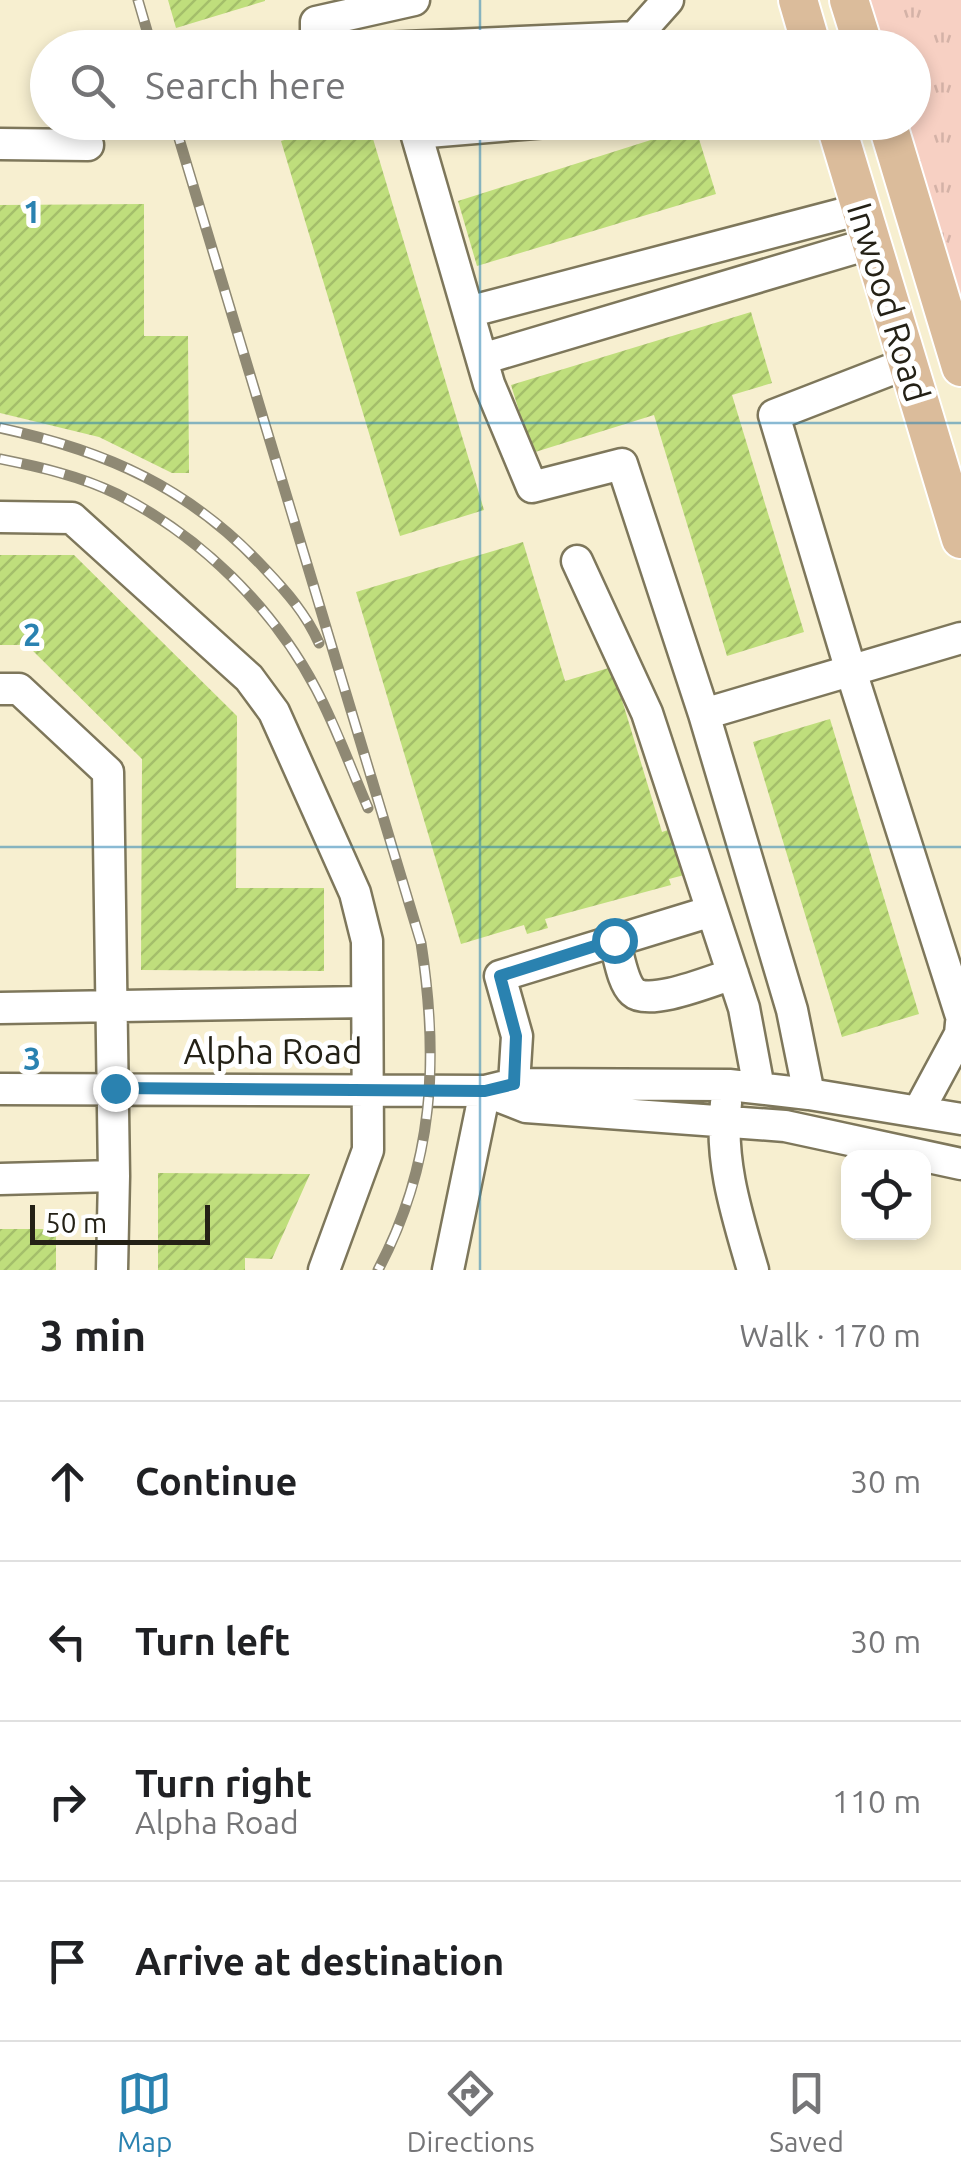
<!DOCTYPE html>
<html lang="en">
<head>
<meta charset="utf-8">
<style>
	:root { --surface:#fff; --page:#f6f6f6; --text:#202124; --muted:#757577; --line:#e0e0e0; --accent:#2a82b0 }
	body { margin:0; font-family:Ubuntu,sans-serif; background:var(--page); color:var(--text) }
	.controls { position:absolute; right:30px; bottom:30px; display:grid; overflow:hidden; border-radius:20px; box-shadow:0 5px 15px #0003 }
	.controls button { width:90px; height:90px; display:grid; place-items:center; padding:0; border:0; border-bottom:2px solid var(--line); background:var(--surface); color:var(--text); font:50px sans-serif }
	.scale { position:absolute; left:30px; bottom:25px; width:180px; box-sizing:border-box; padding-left:10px; border:5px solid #242116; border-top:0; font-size:28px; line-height:35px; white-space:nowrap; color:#242116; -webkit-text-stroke:8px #fff; paint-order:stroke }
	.stop { position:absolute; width:30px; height:30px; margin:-22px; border:8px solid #2a82b0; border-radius:50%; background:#fff }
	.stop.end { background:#2a82b0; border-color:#fff; box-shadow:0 2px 10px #0008 }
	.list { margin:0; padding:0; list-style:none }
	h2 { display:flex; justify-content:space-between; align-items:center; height:130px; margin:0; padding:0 40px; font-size:42px }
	h2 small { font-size:32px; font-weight:400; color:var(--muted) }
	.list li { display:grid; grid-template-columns:65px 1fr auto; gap:30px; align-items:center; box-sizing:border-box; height:160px; padding:0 40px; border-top:2px solid var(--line) }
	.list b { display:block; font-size:38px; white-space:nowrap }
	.list p { margin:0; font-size:32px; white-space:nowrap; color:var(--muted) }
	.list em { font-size:32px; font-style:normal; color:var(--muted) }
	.icon { flex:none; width:55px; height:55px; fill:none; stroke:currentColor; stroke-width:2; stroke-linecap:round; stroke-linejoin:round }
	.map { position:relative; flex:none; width:961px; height:1270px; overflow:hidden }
	.search { position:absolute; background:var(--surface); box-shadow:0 5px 15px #0003; left:30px; right:30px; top:30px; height:110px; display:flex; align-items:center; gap:25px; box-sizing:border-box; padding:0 35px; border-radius:55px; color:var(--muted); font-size:38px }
	.sheet { height:770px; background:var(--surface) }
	nav { display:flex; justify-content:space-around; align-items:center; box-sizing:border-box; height:140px; border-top:2px solid var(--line); background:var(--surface); font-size:28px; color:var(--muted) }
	nav a { display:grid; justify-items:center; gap:5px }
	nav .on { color:var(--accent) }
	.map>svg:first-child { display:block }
	.grass { fill:url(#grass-tufts) }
	.building { fill:url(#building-hatch) }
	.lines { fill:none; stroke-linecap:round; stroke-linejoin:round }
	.minor-casing { stroke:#7e775b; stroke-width:35 }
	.major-casing { stroke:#fff; stroke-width:42 }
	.minor { stroke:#fff; stroke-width:30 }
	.major { stroke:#dbbc9b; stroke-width:38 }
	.rail-casing { stroke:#8f8974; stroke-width:11 }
	.rail { stroke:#fff; stroke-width:8; stroke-dasharray:22; stroke-linecap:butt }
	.route { stroke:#2a82b0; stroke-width:12 }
	.grid { fill:none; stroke:#2a82b0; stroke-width:2.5; stroke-opacity:0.55 }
	.labels { text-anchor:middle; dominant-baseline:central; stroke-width:10; stroke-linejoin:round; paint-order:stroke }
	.street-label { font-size:35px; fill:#242116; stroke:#fff }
	.grid-label { font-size:32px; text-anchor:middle; font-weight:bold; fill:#2a82b0; stroke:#fff; stroke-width:10; stroke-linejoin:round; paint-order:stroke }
</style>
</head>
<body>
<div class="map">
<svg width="961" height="1270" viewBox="0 0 961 1270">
	<defs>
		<pattern id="grass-tufts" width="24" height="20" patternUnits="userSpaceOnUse" patternTransform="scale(2.5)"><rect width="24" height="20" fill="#f7d0c3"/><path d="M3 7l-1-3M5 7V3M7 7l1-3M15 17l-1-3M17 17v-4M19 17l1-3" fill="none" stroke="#d4b2a7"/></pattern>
		<pattern id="building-hatch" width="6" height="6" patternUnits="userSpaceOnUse" patternTransform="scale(2.5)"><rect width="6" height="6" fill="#bfde7c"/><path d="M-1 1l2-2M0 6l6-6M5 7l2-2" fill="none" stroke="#a4be6a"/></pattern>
	</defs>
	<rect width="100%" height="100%" fill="#f7efd0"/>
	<path class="grass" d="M869 0H961V298L907 123 914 122V48L884 47Z"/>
	<path class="building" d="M168 0H265V1L176 28Z
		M343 122H368L484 510 400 536 281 141Z
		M695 126 716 194 477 266 458 201Z
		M144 204V336H188L189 473H172L99 437 0 413V205Z
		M751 312 772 383 732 395 804 632 727 656 654 415 532 453 511 385Z
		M523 542 565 681 612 667 662 832 674 828 688 874 669 879 671 885 545 919 548 928 527 934 524 925 461 944 356 592Z
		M0 555H74L237 716 236 888H324V971L141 970 142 759 27 645H0Z
		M830 719 919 1014 842 1037 753 742Z
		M158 1173 310 1174 272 1259 245 1258V1270H158Z
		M0 1229H56V1270H0Z"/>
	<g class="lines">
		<g class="minor-casing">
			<path id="minor" d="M332 48 316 39V22L414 0
				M382 48 635 37 668 0
				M547 122 416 133 489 384 532 487 622 464 704 714
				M0 144 88 145
				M468 312 861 209
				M482 359 872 243
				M908 363 774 415 851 671 961 1016
				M0 517 72 518 249 678 274 712 355 893 367 941 368 1150 324 1270
				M577 561 647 713 744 1008 759 1088
				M0 689H19L108 772 114 1176 0 1179
				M614 940C619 955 622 982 633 992 649 1007 713 980 733 974
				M0 1008 367 1002
				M514 1084 517 1036 500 976 712 911
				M0 1089 485 1091 514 1084 729 1085 809 1094 961 1119
				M485 1091 526 1107 785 1126 961 1164
				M809 1094 792 1010 704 714 961 638
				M726 1103C719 1161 737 1215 753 1270
				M918 1112 960 1034 961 1023
				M112 1270 114 1176
				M448 1270 485 1091"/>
		</g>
		<g class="major-casing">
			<path id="major" d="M798 0 812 48
				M849 0 864 48
				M835 122 961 539
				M887 122 961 367"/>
		</g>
		<use href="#minor" class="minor"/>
		<use href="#major" class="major"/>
		<g class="rail-casing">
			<path id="rail" d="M138 0 152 48
				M174 122 421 943C439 1060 434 1164 378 1270
				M0 428C107 451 190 488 265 569 287 592 306 614 319 643
				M0 459C40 467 80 476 117 494 200 536 273 607 316 689 336 727 351 769 368 808"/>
		</g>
		<use href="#rail" class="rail"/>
	</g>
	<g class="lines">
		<path class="route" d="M115 1088 485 1091 514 1084 516 1036 500 976 614 940"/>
	</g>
	<path class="grid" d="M480 0V48M480 122V1270M0 423H961M0 847H961"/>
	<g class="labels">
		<g class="street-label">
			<text transform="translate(889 302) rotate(73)">Inwood Road</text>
			<text x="273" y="1051">Alpha Road</text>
		</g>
	</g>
	<g class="grid-label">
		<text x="32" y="223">1</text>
		<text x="32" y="646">2</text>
		<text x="32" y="1070">3</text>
	</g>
</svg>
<div class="controls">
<button><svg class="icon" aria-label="locate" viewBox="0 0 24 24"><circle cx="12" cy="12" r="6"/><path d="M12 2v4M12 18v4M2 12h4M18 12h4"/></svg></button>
</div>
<div class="scale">50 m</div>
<div class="stop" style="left:614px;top:940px"></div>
<div class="stop end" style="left:115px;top:1088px"></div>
<div class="search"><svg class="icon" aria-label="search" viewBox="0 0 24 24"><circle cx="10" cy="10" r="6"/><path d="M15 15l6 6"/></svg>Search here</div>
</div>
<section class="sheet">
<h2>3 min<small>Walk · 170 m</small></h2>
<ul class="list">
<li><svg class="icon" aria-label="ahead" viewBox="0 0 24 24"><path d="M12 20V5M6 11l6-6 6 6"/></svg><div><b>Continue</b></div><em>30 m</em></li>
<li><svg class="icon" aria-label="left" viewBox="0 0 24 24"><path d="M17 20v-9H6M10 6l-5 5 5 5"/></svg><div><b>Turn left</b></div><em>30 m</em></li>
<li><svg class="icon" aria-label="right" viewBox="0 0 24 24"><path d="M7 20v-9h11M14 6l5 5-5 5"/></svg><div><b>Turn right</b><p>Alpha Road</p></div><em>110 m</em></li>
<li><svg class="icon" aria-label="arrive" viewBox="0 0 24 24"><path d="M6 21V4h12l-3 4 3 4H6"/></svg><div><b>Arrive at destination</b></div></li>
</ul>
</section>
<nav>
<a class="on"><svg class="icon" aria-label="map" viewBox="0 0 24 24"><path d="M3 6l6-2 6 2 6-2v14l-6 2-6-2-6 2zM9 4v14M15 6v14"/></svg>Map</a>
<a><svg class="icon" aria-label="directions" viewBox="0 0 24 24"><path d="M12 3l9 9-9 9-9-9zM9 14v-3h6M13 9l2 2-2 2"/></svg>Directions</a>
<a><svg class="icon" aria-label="saved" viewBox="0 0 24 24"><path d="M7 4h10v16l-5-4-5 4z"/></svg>Saved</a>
</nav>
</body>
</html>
